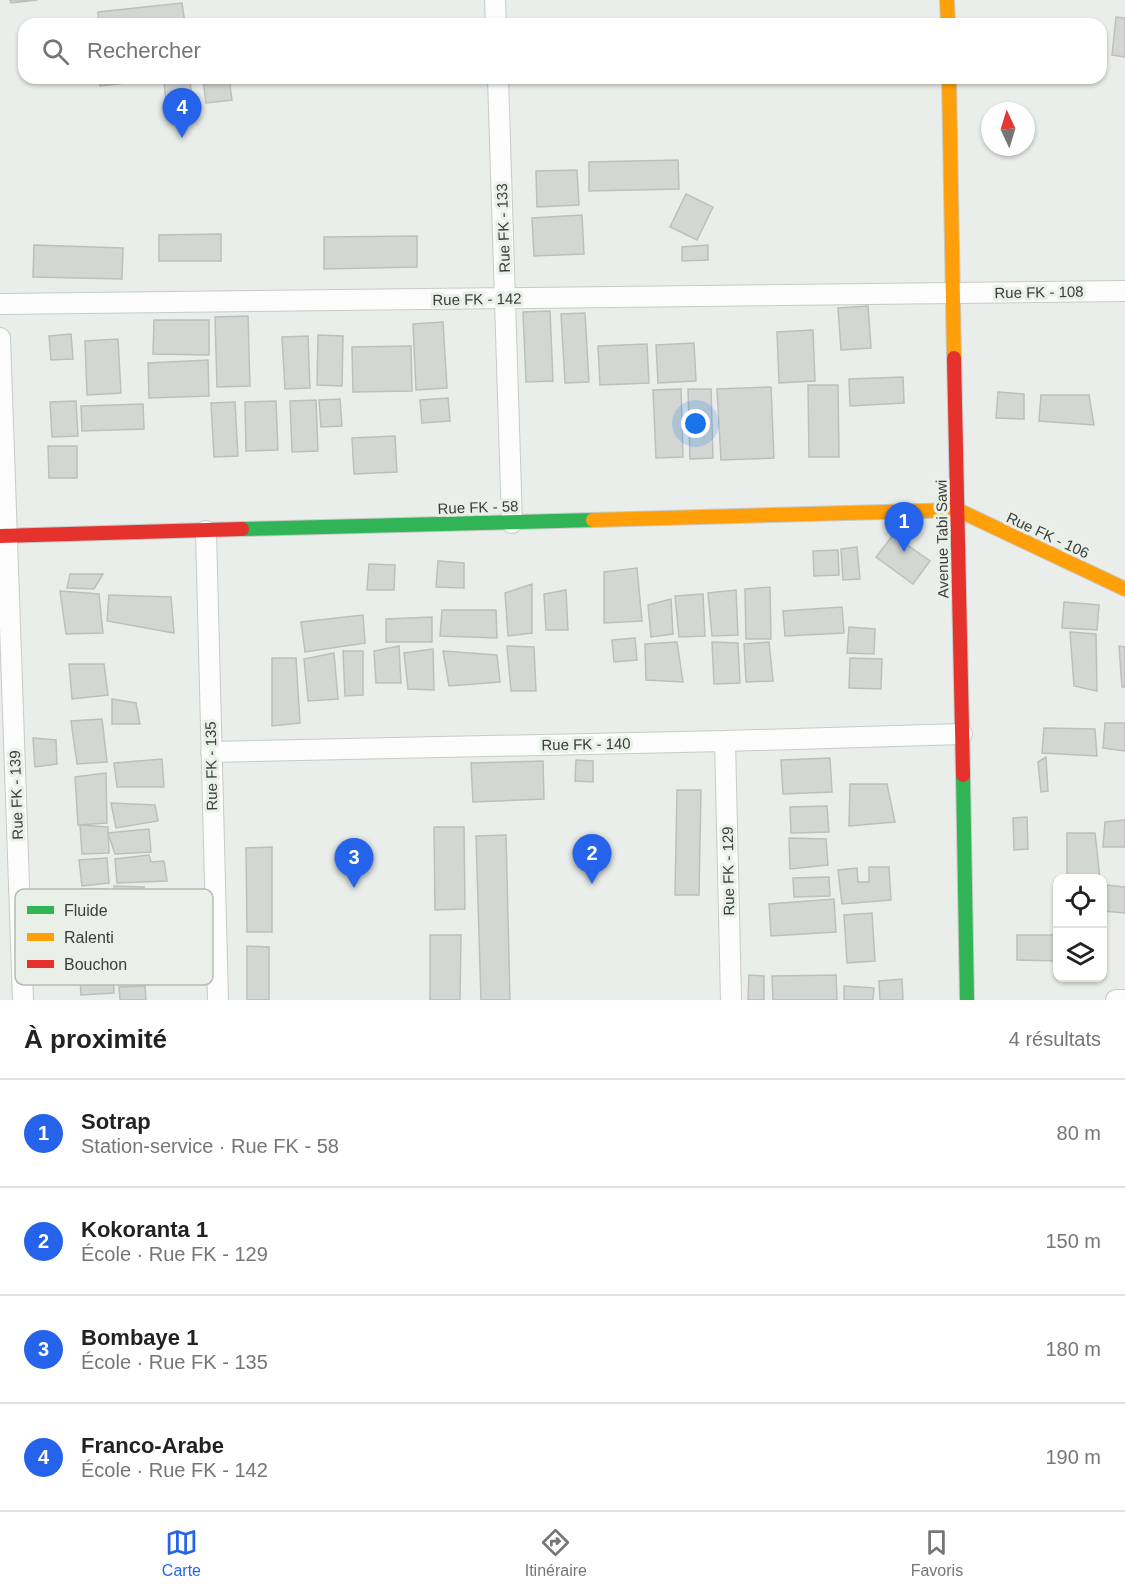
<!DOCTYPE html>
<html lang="fr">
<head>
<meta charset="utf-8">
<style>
	:root { --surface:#fff; --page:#f2f2f2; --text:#222; --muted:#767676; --line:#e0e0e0; --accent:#2563eb }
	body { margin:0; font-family:Helvetica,sans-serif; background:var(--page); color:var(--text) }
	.controls { position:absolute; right:18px; bottom:18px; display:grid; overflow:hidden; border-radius:12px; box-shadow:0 2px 4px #0004 }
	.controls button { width:54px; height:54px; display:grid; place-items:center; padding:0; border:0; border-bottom:2px solid var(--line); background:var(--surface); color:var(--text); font:30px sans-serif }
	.compass { position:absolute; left:981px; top:102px; width:54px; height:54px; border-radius:50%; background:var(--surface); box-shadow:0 2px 4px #0004; rotate:356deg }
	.you { position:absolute; left:696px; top:424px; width:21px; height:21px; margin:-15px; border:4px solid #fff; border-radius:50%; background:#1a73e8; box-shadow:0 0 0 9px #1a73e833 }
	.badge { display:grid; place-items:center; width:39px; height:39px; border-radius:50%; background:var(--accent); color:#fff; font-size:20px; font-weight:700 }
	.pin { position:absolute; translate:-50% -50px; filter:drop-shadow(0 2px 3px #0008) }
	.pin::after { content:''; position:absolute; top:32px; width:21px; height:18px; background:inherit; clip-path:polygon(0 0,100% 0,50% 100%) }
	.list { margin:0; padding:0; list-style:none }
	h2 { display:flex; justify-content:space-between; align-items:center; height:78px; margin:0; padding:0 24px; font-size:26px }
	h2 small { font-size:20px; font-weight:400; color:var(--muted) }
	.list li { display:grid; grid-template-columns:39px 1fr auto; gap:18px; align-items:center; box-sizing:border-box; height:108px; padding:0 24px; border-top:2px solid var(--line) }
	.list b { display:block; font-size:22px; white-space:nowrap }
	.list p { margin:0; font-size:20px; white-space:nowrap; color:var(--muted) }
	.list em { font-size:20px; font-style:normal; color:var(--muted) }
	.icon { flex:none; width:33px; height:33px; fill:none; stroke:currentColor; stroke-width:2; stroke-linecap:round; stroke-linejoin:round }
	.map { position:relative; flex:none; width:1125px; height:1000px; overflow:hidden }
	.search { position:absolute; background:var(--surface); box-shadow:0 2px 4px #0004; left:18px; right:18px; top:18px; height:66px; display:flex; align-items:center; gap:15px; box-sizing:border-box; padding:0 21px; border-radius:18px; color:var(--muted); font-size:22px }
	.sheet { height:510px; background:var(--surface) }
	nav { display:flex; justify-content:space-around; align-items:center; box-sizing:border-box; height:84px; border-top:2px solid var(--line); background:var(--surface); font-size:16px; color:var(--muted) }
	nav a { display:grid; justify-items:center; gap:3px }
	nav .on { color:var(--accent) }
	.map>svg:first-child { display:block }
	.building { fill:#d3d7d3; stroke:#bcbfbb; stroke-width:1.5 }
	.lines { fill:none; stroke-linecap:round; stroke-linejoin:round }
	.street-casing { stroke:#c7cbc7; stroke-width:22 }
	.fast-casing { stroke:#c7cbc7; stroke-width:16 }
	.slow-casing { stroke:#c7cbc7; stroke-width:16 }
	.jam-casing { stroke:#c7cbc7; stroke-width:16 }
	.street { stroke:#fcfcfc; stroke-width:20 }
	.fast { stroke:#30b455; stroke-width:14 }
	.slow { stroke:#ff9f0a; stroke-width:14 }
	.jam { stroke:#e5322d; stroke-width:14 }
	.labels { text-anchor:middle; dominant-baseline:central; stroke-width:6; stroke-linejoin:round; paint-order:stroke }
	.street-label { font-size:15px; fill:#3a3d3a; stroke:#e8f0e8 }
	.key { fill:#e8f0e8; stroke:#b4bab4; stroke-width:1.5 }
	.key-label { font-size:16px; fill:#3a3d3a }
</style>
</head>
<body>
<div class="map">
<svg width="1125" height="1000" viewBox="0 0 1125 1000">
	<rect width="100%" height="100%" fill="#eaeeea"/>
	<path class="building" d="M10 0H37L11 3Z
		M182 3 185 24H99L98 12Z
		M1116 17 1125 18V57L1112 55Z
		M99 78H151V80L100 86Z
		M229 78 232 100 206 103 203 79Z
		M190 79 192 101 166 104 164 81Z
		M678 160 679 189 589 191V162Z
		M577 170 579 205 537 207 536 171Z
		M686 194 713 207 697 240 670 227Z
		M582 215 584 254 534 256 532 218Z
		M221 234V261H159V235Z
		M417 236V267L324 269V237Z
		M34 245 123 248 122 279 33 277Z
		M708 245V260L682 261V247Z
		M868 306 871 348 841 350 838 308Z
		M550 311 553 381 526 382 523 312Z
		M585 313 589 382 565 383 561 314Z
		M248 316 250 386 217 387 215 317Z
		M154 320H209V355L153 354Z
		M443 322 447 388 416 390 413 324Z
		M813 330 815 381 779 383 777 332Z
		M71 334 73 359 51 360 49 336Z
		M318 335 343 336 342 386 317 385Z
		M308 336 310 388 285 389 282 337Z
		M118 339 121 393 87 395 85 341Z
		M694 343 696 381 658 383 656 345Z
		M647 344 649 383 600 385 598 346Z
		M411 346 412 391 353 392 352 347Z
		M208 360 209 396 149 398 148 363Z
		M903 377 904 403 850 406 849 379Z
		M808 385H838L839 457H809Z
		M771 387 774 458 721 460 717 389Z
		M681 389 683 457 656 458 653 390Z
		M688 389H711L713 458 690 459Z
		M998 392 1024 394V419L996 418Z
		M1041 395H1089L1094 425 1039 421Z
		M448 398 450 421 422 423 420 400Z
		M340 399 342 426 321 427 319 400Z
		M316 400 318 451 292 452 290 401Z
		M76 401 78 436 52 437 50 402Z
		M276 401 278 450 246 451 245 402Z
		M235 402 238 456 214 457 211 403Z
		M143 404 144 429 82 431 81 406Z
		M395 436 397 472 354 474 352 438Z
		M48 446H77V478H49Z
		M893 535 930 561 913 584 876 557Z
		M857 547 860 579 843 580 841 549Z
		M838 550 839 575 814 576 813 551Z
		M438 561 464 563V588L436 587Z
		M369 564 395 565 394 590H367Z
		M637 568 642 621 604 623V572Z
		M70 574H103L94 589 67 588Z
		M532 584V633L508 636 505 593Z
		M770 587 771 639H746L745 589Z
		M566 590 568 630H546L544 594Z
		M736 590 738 635 712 636 708 593Z
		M60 591 99 594 103 633 66 634Z
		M703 594 705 636 679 637 675 596Z
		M109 595 171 597 174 633 107 621Z
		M671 599 673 634 651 637 648 605Z
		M1064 602 1099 605 1097 630 1062 628Z
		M842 607 844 633 785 636 783 611Z
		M442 610H496L497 638 440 636Z
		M363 615 365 643 305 652 301 622Z
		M432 617V642H386V619Z
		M849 627 875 629 874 654 847 653Z
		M1070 632 1096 634 1097 691 1074 686Z
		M635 638 637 660 614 662 612 640Z
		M677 642 683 682 646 680 645 644Z
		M712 642 738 643 740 683 714 684Z
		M769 642 773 681 746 682 744 644Z
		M399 646 401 683H376L374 651Z
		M507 646 534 647 536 691H511Z
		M1119 646 1125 647V687H1122Z
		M433 649 434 690 408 689 404 653Z
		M343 651H363V695L345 696Z
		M443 651 497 655 500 682 449 686Z
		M334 653 338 699 308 701 304 659Z
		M272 658H296L300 723 272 726Z
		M850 658 882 659 881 689 849 688Z
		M69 664H104L108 695 72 699Z
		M112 699 136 703 140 724H112Z
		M102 719 107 762 77 764 71 721Z
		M1105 723H1125V751L1103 748Z
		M1044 728 1095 729 1097 756 1042 753Z
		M33 738 56 740 57 764 35 767Z
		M1046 757 1048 791 1041 792 1038 762Z
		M830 758 832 792 783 794 781 760Z
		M162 759 164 787H117L114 763Z
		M576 760 593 761V782L575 781Z
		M543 761 544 799 473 802 471 763Z
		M106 773 107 823 78 825 75 777Z
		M850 784H887L895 822 849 826Z
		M677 790H701L699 895H675Z
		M111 803 155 805 158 821 116 828Z
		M827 806 829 832 791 833 790 807Z
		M1027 817 1028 849 1014 850 1013 818Z
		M1125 820V847H1103L1105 822Z
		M80 825 108 827 109 853 82 854Z
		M434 827H464L465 909 435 910Z
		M149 829 151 852 115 854 108 833Z
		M1067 833H1095L1100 879H1067Z
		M506 835 510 1000H481L476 836Z
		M789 838 826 839 828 865 790 869Z
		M272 847V932H247L246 848Z
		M149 855 151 862 164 861 167 881 117 883 115 859Z
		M107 858 109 883 82 886 79 860Z
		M869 867H889L891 900 842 904 838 870 857 868 858 882H869Z
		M829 877 830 896 794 897 793 878Z
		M1106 885 1125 887V913L1104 911Z
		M114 886 144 887 148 945 121 946Z
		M81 889H107L110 944 84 945Z
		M834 899 836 932 771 936 769 904Z
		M872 913 875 961 847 963 844 915Z
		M430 935H461L460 1000H430Z
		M1017 935H1057V961L1017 960Z
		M247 946 269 947V1000H247Z
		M112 960 114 993 81 995 79 963Z
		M749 975 764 976V1000H748Z
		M836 975 837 1000H773L772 976Z
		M902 979 903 1000H880L879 981Z
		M145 986 146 1000H120L119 987Z
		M844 986 874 988 873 1000H844Z"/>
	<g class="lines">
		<g class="street-casing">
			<path id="street" d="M495 0 496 24
				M498 78 512 523
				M0 304 1125 291
				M0 338 23 1000
				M206 531 218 1000
				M725 741 731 1000
				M211 752 725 741 962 734
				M1116 1000H1125"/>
		</g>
		<g class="fast-casing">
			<path id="fast" d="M242 529 593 520
				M963 775 967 1000"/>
		</g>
		<g class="slow-casing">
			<path id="slow" d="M947 0 948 24
				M949 78 954 358
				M593 520 958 510 1125 589"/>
		</g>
		<g class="jam-casing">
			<path id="jam" d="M954 358 963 775
				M0 536 242 529"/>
		</g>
		<use href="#street" class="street"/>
		<use href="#fast" class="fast"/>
		<use href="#slow" class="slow"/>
		<use href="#jam" class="jam"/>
	</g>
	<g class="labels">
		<g class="street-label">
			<text transform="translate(503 228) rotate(-92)">Rue FK - 133</text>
			<text transform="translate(1039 292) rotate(-1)">Rue FK - 108</text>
			<text transform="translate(477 299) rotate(-1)">Rue FK - 142</text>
			<text transform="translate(478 507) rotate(-2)">Rue FK - 58</text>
			<text transform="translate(1048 535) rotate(25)">Rue FK - 106</text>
			<text transform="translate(942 539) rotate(-91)">Avenue Tabi Sawi</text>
			<text transform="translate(586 744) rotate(-1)">Rue FK - 140</text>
			<text transform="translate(211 766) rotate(-91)">Rue FK - 135</text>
			<text transform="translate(16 795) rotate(-92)">Rue FK - 139</text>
			<text transform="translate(728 871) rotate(-91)">Rue FK - 129</text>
		</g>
	</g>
	<rect x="15" y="889" width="198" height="96" rx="9" class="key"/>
	<rect x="27" y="906" width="27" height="8" fill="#30b455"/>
	<rect x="27" y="933" width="27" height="8" fill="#ff9f0a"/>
	<rect x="27" y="960" width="27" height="8" fill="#e5322d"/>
	<g class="key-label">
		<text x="64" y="916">Fluide</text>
		<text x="64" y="943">Ralenti</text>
		<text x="64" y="970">Bouchon</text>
	</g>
</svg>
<div class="controls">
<button><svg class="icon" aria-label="locate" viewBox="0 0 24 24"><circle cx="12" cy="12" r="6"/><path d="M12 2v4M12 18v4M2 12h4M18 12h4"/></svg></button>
<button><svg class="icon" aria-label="layers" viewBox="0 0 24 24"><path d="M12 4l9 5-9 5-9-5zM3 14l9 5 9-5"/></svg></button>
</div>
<svg class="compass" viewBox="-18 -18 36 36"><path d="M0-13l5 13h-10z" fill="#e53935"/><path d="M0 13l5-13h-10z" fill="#767676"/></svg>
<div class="you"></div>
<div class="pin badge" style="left:904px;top:552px">1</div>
<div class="pin badge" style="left:592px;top:884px">2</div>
<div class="pin badge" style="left:354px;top:888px">3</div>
<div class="pin badge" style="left:182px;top:138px">4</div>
<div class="search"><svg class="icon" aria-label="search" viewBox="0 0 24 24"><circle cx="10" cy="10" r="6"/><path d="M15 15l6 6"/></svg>Rechercher</div>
</div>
<section class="sheet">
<h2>À proximité<small>4 résultats</small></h2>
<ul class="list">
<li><span class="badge">1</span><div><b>Sotrap</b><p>Station-service · Rue FK - 58</p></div><em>80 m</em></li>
<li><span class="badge">2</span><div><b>Kokoranta 1</b><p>École · Rue FK - 129</p></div><em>150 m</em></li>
<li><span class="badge">3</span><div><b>Bombaye 1</b><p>École · Rue FK - 135</p></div><em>180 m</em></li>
<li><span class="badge">4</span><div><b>Franco-Arabe</b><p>École · Rue FK - 142</p></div><em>190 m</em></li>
</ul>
</section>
<nav>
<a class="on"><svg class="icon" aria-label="map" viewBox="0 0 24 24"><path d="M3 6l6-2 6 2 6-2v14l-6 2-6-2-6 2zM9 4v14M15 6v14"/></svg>Carte</a>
<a><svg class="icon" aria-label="directions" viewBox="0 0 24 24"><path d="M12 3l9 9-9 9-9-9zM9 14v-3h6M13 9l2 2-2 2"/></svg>Itinéraire</a>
<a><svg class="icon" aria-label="saved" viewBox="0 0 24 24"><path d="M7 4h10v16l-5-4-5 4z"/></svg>Favoris</a>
</nav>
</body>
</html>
